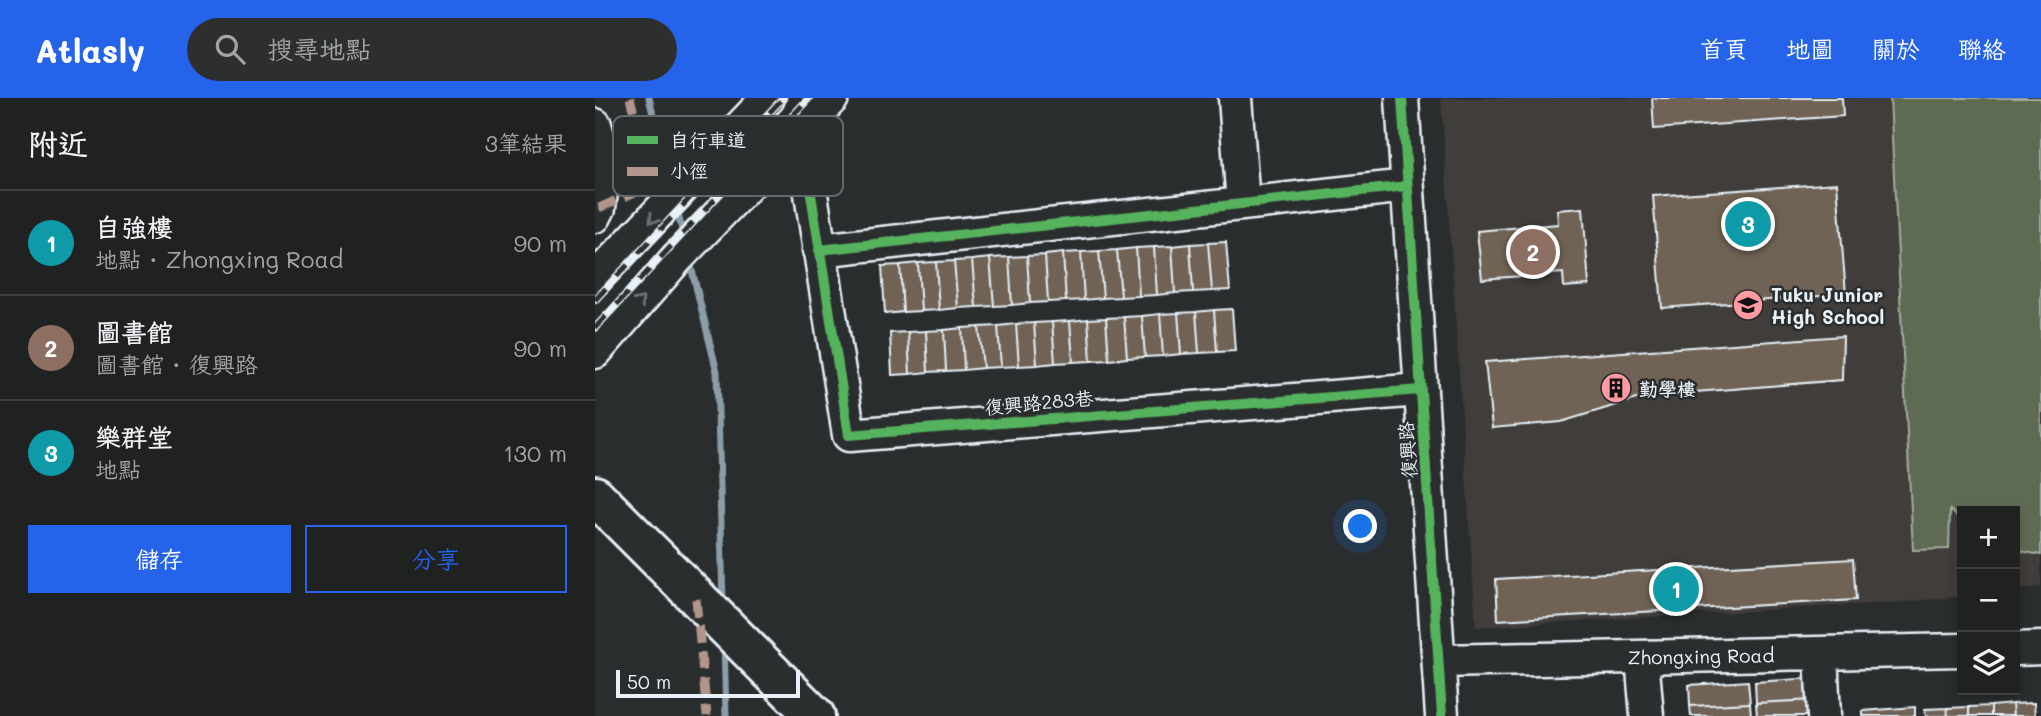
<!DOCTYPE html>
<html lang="zh-TW">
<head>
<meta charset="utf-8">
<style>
	:root { --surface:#202222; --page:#2d2f2f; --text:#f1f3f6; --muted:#a2a4a5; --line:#3d3f40; --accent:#2563eb }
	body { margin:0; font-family:Mali,"LXGW WenKai TC",sans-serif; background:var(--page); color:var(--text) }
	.controls { position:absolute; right:21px; bottom:21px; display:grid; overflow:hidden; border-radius:0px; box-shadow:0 4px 10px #0003 }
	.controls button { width:63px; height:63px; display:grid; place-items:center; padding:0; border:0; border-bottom:2px solid var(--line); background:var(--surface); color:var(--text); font:35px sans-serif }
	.scale { position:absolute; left:21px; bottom:18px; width:184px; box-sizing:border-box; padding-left:7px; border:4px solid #e8f1f8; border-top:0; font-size:19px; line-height:24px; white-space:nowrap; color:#e8f1f8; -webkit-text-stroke:5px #2a2d2e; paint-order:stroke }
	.you { position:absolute; left:766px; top:429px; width:24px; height:24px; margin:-18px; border:5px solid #fff; border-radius:50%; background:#1a73e8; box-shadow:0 0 0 10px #1a73e833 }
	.badge { display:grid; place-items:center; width:46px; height:46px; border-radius:50%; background:var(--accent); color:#fff; font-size:23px; font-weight:700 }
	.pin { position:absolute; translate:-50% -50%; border:4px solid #fff; box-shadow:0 2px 7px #0006 }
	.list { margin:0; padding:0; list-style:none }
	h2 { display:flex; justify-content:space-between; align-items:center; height:91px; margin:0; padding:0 28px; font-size:30px }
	h2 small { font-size:23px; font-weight:400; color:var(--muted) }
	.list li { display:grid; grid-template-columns:46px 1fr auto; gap:21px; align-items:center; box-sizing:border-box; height:105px; padding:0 28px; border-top:2px solid var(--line) }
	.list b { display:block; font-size:26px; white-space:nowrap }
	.list p { margin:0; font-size:23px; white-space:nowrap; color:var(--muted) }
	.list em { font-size:23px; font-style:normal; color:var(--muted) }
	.actions { display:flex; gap:14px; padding:21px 28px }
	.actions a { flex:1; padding:16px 0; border:2px solid var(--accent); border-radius:0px; text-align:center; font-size:24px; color:var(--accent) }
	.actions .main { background:var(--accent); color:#fff }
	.icon { flex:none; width:38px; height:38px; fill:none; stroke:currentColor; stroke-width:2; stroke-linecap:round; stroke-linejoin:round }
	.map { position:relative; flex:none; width:1446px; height:618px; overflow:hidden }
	header { display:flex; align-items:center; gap:42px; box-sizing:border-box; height:98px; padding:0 35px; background:var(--accent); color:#fff }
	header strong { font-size:33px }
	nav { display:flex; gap:38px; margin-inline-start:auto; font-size:24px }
	.search { width:490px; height:63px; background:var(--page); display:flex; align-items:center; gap:18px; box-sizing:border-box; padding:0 24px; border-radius:38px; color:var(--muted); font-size:26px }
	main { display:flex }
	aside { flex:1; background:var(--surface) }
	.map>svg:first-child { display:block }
	.built { fill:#3f3e3a }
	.green { fill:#5e6b52; stroke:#a3aea5; stroke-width:2 }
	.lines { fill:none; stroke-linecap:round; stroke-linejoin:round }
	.stream { stroke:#8b9da8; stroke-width:7 }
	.building { fill:#6f6455; stroke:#e8f1f8; stroke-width:2 }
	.minor-casing { stroke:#e8f1f8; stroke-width:37 }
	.major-casing { stroke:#e8f1f8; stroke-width:44 }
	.minor { stroke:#2a2d2e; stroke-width:32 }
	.major { stroke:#2a2d2e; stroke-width:38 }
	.rail-casing { stroke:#e8f1f8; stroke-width:8 }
	.rail { stroke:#2a2d2e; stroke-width:5; stroke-dasharray:16; stroke-linecap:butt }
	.quiet { stroke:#b2968c; stroke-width:9; stroke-dasharray:18 9; stroke-linecap:butt }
	.cycleway-casing { stroke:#2a2d2e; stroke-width:15 }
	.cycleway { stroke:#56b35d; stroke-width:10 }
	.oneway { stroke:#6c7275 }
	.labels { text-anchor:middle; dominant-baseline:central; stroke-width:5; stroke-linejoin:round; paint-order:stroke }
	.poi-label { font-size:19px; font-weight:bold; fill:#e8f1f8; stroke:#2a2d2e; text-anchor:start }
	.street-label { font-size:19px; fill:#e8f1f8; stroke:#2a2d2e }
	.key { fill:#2a2d2e; stroke:#63686b; stroke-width:2 }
	.key-label { font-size:19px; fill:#e8f1f8 }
</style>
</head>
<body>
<header>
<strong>Atlasly</strong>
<div class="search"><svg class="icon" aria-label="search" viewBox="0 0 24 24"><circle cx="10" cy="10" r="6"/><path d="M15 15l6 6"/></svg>搜尋地點</div>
<nav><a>首頁</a><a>地圖</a><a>關於</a><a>聯絡</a></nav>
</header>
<main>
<aside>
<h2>附近<small>3筆結果</small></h2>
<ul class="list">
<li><span class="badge" style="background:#0f9aa8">1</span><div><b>自強樓</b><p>地點 · Zhongxing Road</p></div><em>90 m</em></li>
<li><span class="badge" style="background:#8d6e63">2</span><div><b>圖書館</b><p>圖書館 · 復興路</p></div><em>90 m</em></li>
<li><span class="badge" style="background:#0f9aa8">3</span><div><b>樂群堂</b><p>地點</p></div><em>130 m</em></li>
</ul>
<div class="actions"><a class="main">儲存</a><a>分享</a></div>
</aside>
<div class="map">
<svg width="1446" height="618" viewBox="0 0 1446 618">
	<rect width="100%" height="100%" fill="#2a2d2e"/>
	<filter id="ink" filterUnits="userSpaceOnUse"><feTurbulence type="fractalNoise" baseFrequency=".0143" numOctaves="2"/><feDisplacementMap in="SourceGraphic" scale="14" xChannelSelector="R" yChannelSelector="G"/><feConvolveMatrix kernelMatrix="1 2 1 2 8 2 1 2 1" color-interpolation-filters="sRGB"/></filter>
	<g filter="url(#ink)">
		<path class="built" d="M846 0H1446V489L1420 492V413H1367V498L1308 504 881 529Z"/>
		<path class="green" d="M1295 0H1446V457L1420 452V413H1367V423L1355 412 1354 451 1318 452Z"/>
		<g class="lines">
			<path class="stream" d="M54 0 76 88
				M81 109 89 139
				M94 160 122 274 128 505
				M129 545 131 618"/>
		</g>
		<path class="building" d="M1057 0H1247L1248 18 1059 31Z
			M1242 85 1251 196 1067 210 1058 98Z
			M988 110 994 187 969 189 968 175 887 181 882 133 963 126 962 112Z
			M631 144 635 192 617 193 613 145Z
			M613 145 617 193 598 194 595 146Z
			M595 146 598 194 580 195 577 148Z
			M577 148 580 195 562 197 559 149Z
			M559 149 562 197 544 198 541 150Z
			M541 150 544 198 526 199 522 152Z
			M522 152 526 199 508 200 504 153Z
			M504 153 508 200 489 202 486 154Z
			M486 154 489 202 471 203 468 155Z
			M468 155 471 203 453 204 450 157Z
			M450 157 453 204 435 205 432 158Z
			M432 158 435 205 417 207 414 159Z
			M414 159 417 207 399 208 395 160Z
			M395 160 399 208 381 209 377 162Z
			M377 162 381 209 363 210 359 163Z
			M359 163 363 210 344 212 341 164Z
			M341 164 344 212 326 213 323 165Z
			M323 165 326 213 308 214 305 167Z
			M305 167 308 214 290 216 287 168Z
			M637 211 640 253 622 254 619 212Z
			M619 212 622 254 604 255 601 214Z
			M601 214 604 255 586 256 583 215Z
			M583 215 586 256 568 258 565 216Z
			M565 216 568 258 550 259 547 218Z
			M547 218 550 259 532 260 529 219Z
			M529 219 532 260 514 262 511 220Z
			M511 220 514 262 496 263 493 221Z
			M493 221 496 263 478 264 475 223Z
			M475 223 478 264 460 265 457 224Z
			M457 224 460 265 442 267 439 225Z
			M439 225 442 267 424 268 421 226Z
			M421 226 424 268 406 269 403 228Z
			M403 228 406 269 388 270 384 229Z
			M384 229 388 270 369 272 367 230Z
			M367 230 369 272 351 273 349 232Z
			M349 232 351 273 333 274 331 233Z
			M331 233 333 274 315 276 313 234Z
			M313 234 315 276 297 277 295 235Z
			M1248 238 1247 282 1051 298 966 324 897 330 890 264Z
			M1258 461 1261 502 903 522 901 481Z
			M1219 580 1220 602 1161 605 1160 584Z
			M1153 583 1155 605 1095 608 1094 587Z
			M1220 602 1221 618H1162L1161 605Z
			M1155 605 1156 618H1096L1095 608Z
			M1439 605 1440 618H1418L1417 606Z
			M1417 606 1418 618H1396V608Z
			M1396 608V618H1374V609Z
			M1320 609V618H1268V613Z
			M1374 609V618H1353L1352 610Z
			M1352 610 1353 618H1331L1330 611Z"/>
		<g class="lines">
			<g class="minor-casing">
				<path id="minor" d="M640 0 648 106
					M807 0 847 618
					M0 27 10 63 4 110 0 118
					M206 33 254 337 825 292
					M224 152 812 88
					M0 181 173 0
					M0 254 83 159 237 0
					M1420 551 1446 550
					M1226 555 1229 618
					M1047 559 1052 618
					M844 563 1367 552"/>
			</g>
			<g class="major-casing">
				<path id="major" d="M0 398 220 618"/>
			</g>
			<use href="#minor" class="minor"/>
			<use href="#major" class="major"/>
			<g class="rail-casing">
				<path id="rail" d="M0 202 188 0
					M0 230 214 0"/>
			</g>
			<use href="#rail" class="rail"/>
			<path class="quiet" d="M4 110 58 86 35 0
				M101 501 112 618"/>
			<g class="cycleway-casing">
				<path id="cycleway" d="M807 0 847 618
					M206 33 254 337 825 292
					M224 152 812 88"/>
			</g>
			<use href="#cycleway" class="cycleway"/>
		</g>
		<defs><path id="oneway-chevron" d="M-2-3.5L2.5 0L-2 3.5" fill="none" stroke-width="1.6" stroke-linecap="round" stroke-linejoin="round" transform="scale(1.75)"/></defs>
		<g class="oneway">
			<use href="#oneway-chevron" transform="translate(58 121) rotate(134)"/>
			<use href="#oneway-chevron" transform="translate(45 203) rotate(-49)"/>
		</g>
	</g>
	<defs>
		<g id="school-disc" transform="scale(1.575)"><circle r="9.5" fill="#ff9aa2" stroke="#2a2d2e"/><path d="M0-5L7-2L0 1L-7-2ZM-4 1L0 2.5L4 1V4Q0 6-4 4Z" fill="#111"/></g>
		<g id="building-disc" transform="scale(1.575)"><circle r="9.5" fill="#ff9aa2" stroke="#2a2d2e"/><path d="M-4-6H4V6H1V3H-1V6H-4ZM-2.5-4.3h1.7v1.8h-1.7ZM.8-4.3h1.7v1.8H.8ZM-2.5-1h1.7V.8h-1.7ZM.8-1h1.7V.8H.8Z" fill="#111"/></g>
	</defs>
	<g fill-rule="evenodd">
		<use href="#school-disc" x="1153" y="207"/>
		<use href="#building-disc" x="1021" y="290"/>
	</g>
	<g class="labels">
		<g class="poi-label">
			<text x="1176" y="196">Tuku Junior<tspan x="1176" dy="22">High School</tspan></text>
			<text x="1044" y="290">勤學樓</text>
		</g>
		<g class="street-label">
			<text transform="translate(444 304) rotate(-5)">復興路283巷</text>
			<text transform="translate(812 352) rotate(-94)">復興路</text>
			<text transform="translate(1106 558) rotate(-1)">Zhongxing Road</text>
		</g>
	</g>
	<rect x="18" y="18" width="230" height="80" rx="10" class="key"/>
	<rect x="32" y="38" width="31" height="8" fill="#56b35d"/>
	<rect x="32" y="69" width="31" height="9" fill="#b2968c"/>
	<g class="key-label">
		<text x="75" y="49">自行車道</text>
		<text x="75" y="80">小徑</text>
	</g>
</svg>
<div class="controls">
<button>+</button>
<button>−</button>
<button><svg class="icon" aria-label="layers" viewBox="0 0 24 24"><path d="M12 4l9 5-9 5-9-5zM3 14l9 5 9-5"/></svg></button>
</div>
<div class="scale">50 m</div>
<div class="you"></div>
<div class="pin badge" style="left:1081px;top:491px;background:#0f9aa8">1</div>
<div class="pin badge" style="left:938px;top:154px;background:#8d6e63">2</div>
<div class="pin badge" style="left:1153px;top:126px;background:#0f9aa8">3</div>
</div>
</main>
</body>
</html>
